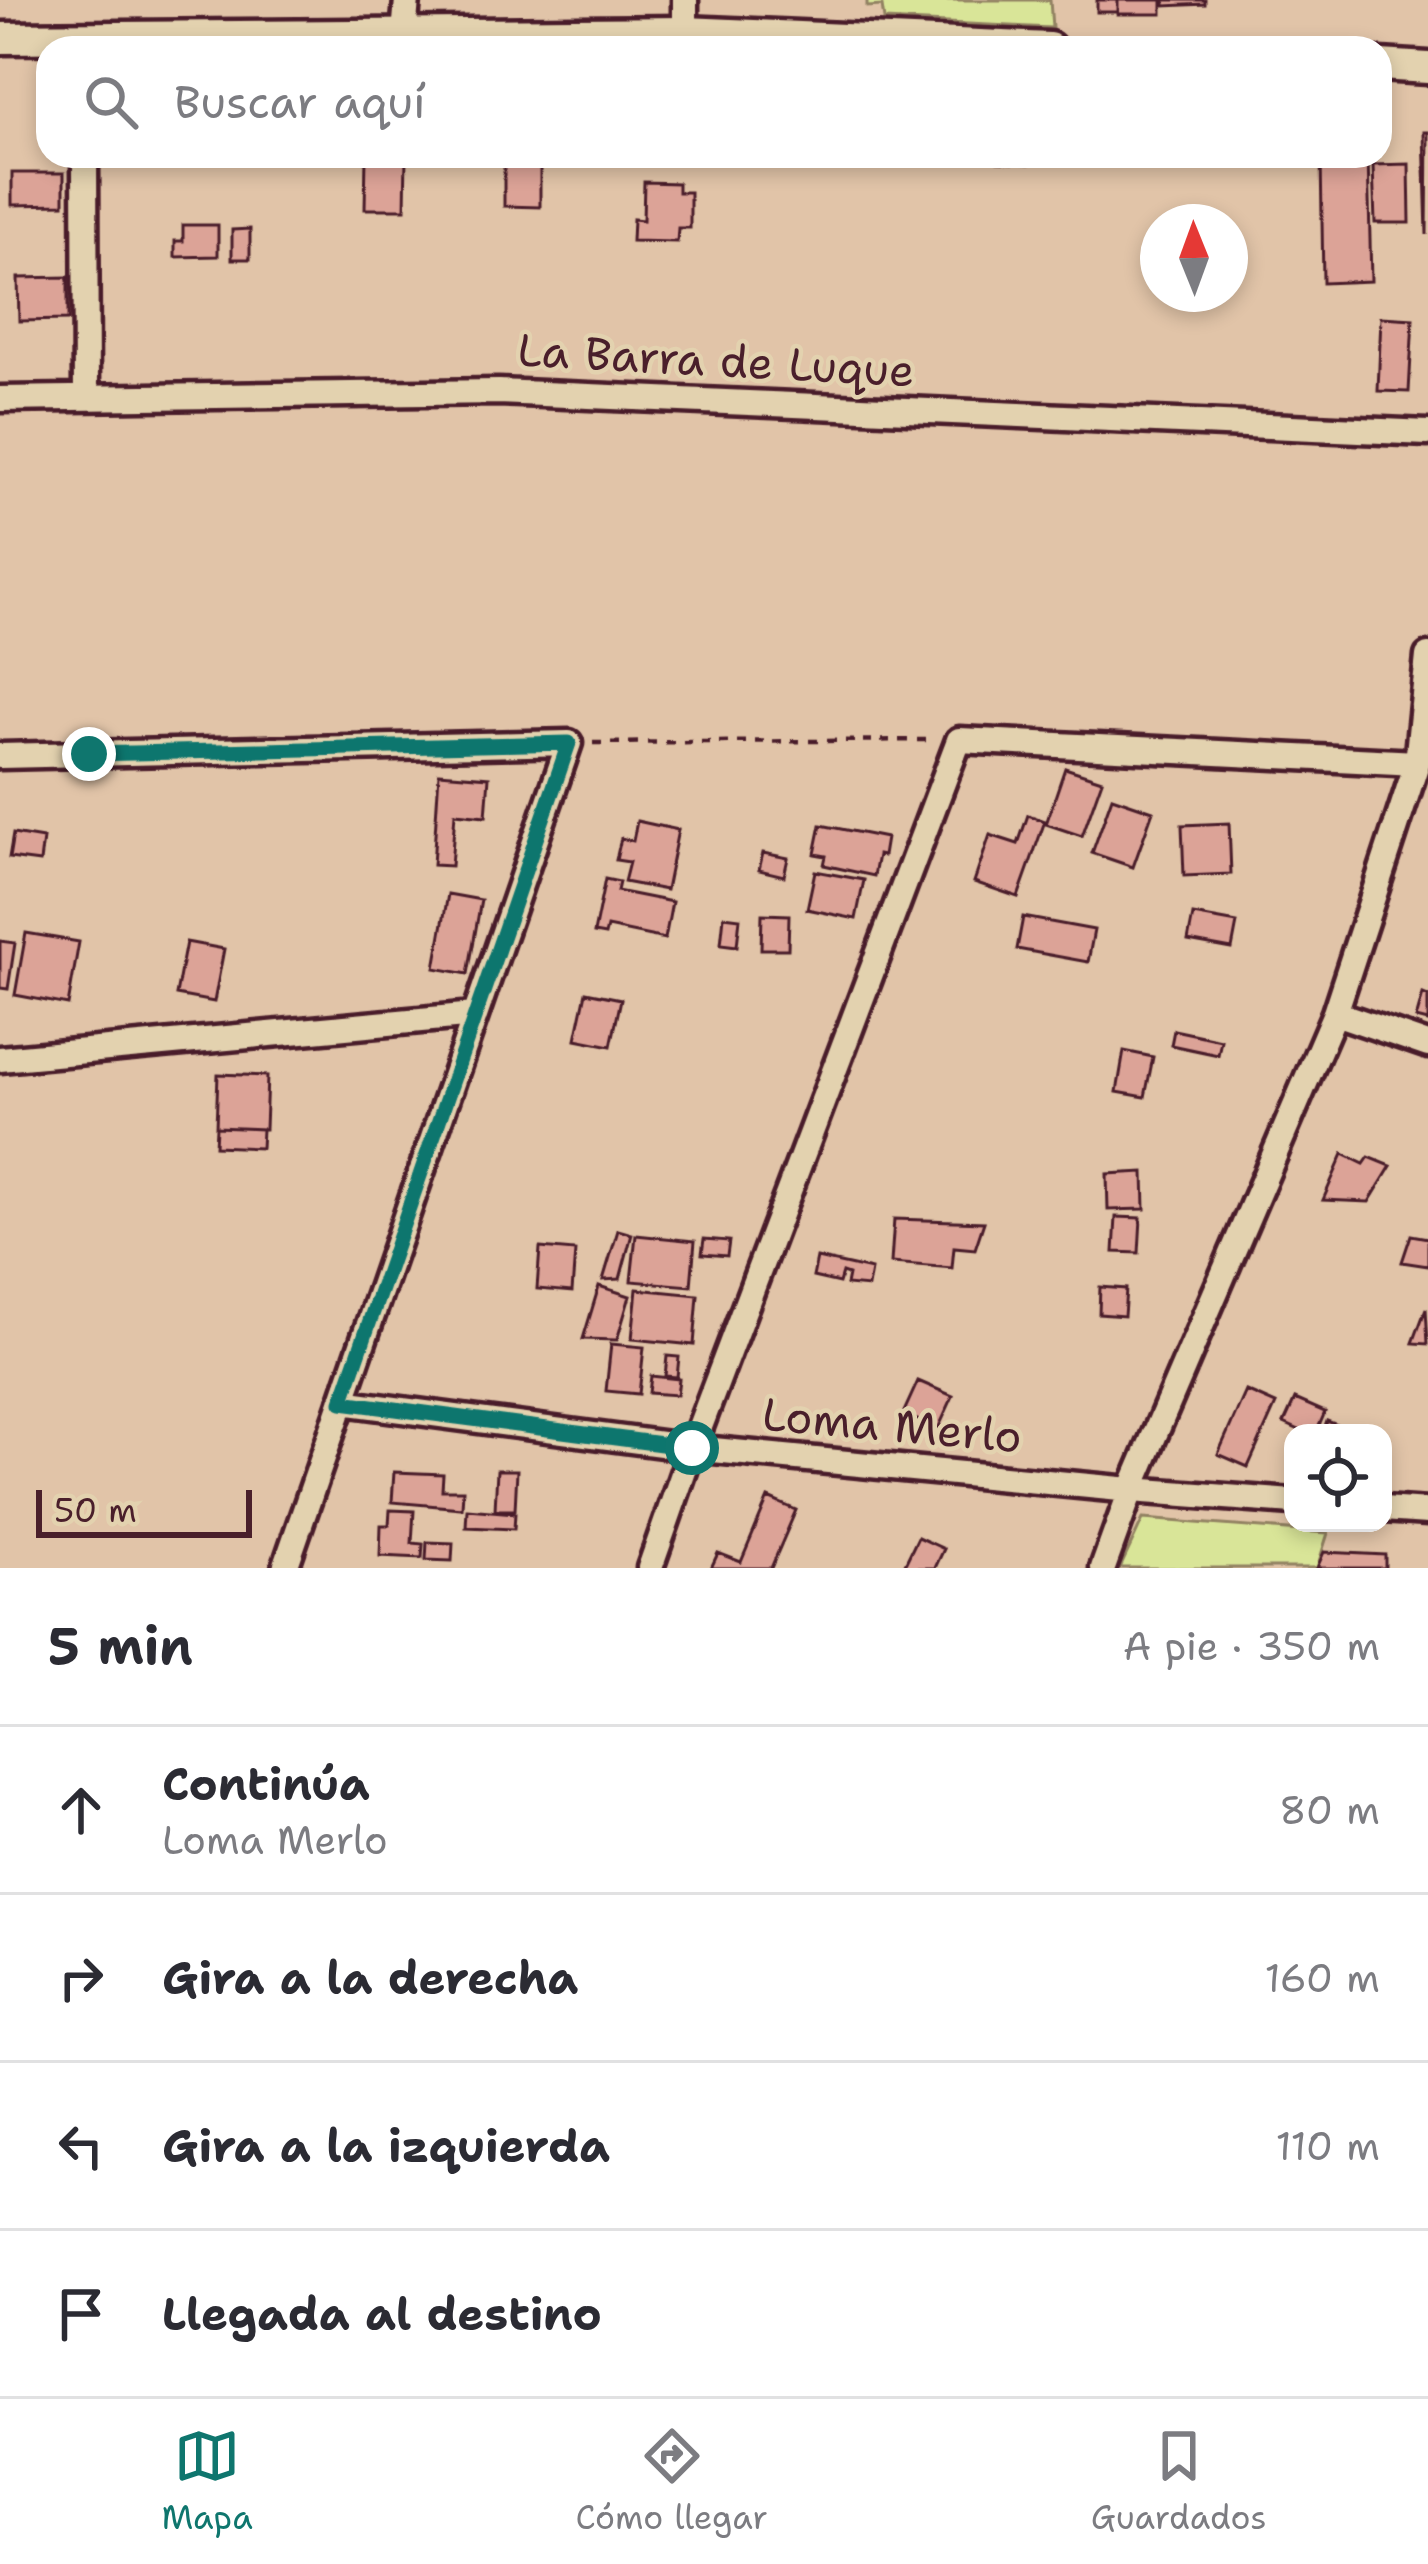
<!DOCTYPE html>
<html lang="es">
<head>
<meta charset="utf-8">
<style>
	:root { --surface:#fff; --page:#f2f2f3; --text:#2b2b33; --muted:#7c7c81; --line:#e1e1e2; --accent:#0f766e }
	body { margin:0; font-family:"Shantell Sans",sans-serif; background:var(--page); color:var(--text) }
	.controls { position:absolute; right:36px; bottom:36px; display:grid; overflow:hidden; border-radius:24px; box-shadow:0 6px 18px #0003 }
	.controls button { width:108px; height:108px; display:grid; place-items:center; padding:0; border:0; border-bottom:3px solid var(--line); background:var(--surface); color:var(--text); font:60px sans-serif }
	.compass { position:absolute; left:1140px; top:204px; width:108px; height:108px; border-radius:50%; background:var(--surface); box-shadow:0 6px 18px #0003; rotate:359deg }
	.scale { position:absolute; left:36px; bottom:30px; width:216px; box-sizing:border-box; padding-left:12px; border:6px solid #4a1f2b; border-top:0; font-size:33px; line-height:42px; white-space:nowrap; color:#4a1f2b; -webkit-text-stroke:9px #e3d2af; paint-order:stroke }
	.stop { position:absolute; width:36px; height:36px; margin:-27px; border:9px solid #0f766e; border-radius:50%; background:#fff }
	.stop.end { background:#0f766e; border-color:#fff; box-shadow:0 3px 12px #0008 }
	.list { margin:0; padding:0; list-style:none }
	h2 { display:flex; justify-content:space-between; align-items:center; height:156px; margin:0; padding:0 48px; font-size:51px }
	h2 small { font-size:39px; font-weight:400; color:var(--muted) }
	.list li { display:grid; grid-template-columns:78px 1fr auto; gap:36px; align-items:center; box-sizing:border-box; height:168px; padding:0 48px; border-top:3px solid var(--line) }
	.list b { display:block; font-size:45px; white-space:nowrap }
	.list p { margin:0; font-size:39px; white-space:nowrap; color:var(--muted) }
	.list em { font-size:39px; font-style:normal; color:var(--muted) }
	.icon { flex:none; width:66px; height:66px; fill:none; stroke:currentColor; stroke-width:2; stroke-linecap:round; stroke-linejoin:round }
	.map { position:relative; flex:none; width:1428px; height:1568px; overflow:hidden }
	.search { position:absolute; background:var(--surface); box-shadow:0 6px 18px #0003; left:36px; right:36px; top:36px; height:132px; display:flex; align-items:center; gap:30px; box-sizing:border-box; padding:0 42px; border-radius:36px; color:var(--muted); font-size:45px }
	.sheet { height:828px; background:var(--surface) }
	nav { display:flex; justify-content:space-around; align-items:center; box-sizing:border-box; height:168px; border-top:3px solid var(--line); background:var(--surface); font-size:33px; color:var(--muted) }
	nav a { display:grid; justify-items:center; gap:6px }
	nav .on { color:var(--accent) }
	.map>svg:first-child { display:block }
	.green { fill:#d9e598; stroke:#928262; stroke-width:3 }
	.building { fill:#dca397; stroke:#4a1f2b; stroke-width:3 }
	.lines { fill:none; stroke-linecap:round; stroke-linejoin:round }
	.minor-casing { stroke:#4a1f2b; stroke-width:33 }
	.tertiary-casing { stroke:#4a1f2b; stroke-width:39 }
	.path { stroke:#4a1f2b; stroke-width:4.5; stroke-dasharray:9 9; stroke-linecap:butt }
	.minor { stroke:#e3d2af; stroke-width:24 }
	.tertiary { stroke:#e3d2af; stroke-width:30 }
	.route { stroke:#0f766e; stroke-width:15 }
	.labels { text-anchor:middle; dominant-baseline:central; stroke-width:9; stroke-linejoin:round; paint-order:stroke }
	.street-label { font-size:45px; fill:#4a1f2b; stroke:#e3d2af }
</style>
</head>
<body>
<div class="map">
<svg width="1428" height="1568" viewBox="0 0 1428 1568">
	<rect width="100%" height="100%" fill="#e1c4a8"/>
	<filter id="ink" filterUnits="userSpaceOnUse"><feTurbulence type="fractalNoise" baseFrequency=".00833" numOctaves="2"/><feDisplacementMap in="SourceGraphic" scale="24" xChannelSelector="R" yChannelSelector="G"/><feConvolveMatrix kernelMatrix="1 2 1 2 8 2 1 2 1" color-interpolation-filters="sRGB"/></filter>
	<g filter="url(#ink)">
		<path class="green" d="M867 0H1050L1052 28 884 20 882 6 867 7Z
			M1143 1519 1328 1533 1317 1568H1120Z"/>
		<path class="building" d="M1097 0H1118V12H1097Z
			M1118 0H1162V14H1118Z
			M1165 0H1205V4L1165 6Z
			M1424 132H1428L1427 235Z
			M366 156H406L405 209H365Z
			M504 156H540V207L504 206Z
			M998 156H1030L1029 164 998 162Z
			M1321 156H1368L1371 281 1323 283Z
			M1409 164 1410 223H1375L1373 165Z
			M12 173H64V204L12 205Z
			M644 182 678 183V192H690V228H678L677 242 632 241 633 219 643 220Z
			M183 225H218V256L175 257V241H183Z
			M250 229V259H232V230Z
			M68 277V320L19 321 18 278Z
			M1381 317 1413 319 1409 392 1378 391Z
			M1065 768 1102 780 1082 836 1046 824Z
			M439 773 489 777 486 816 455 813 451 866 433 865Z
			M1112 797 1153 811 1133 867 1092 853Z
			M1028 815 1045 821 1018 897 974 882 990 835 1018 844Z
			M637 821 678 830 666 890 624 882 629 862 616 860 621 838 633 841Z
			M1229 823 1231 874 1184 876 1182 825Z
			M821 825 886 838 883 856 878 855 874 876 824 865 826 856 815 854Z
			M13 834 43 839 40 862 9 858Z
			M763 853 788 858 784 876 759 870Z
			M815 871 864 880 856 919 807 909Z
			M605 879 619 882 617 891 672 902 665 939 607 927 605 935 594 933Z
			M448 894 481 900 468 974 435 968Z
			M762 914 789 915 788 949H761Z
			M1193 915 1237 923 1232 949 1188 941Z
			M724 916 740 918 737 946 721 944Z
			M1023 917 1094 930 1088 962 1017 949Z
			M26 933 79 942 68 1005 15 995Z
			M0 941 15 943 8 989 0 988Z
			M186 942 224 949 214 1002 176 995Z
			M586 992 621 999 611 1046 576 1039Z
			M1423 994 1428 996V1022L1416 1019Z
			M1174 1030 1221 1040 1218 1055 1171 1045Z
			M1124 1051 1153 1057 1145 1097 1117 1092Z
			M218 1074 267 1076 265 1129 216 1127Z
			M216 1127 262 1129 261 1148 215 1146Z
			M1343 1154 1364 1164 1369 1157 1391 1166 1369 1202 1323 1200Z
			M1144 1172 1145 1209 1108 1210 1107 1174Z
			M1116 1217 1141 1218 1139 1253 1114 1252Z
			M894 1219 984 1222 975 1249 954 1247 952 1268 891 1263Z
			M618 1230 632 1234 620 1279 603 1280Z
			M636 1235 695 1241 691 1286 631 1281Z
			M1411 1235 1428 1238V1266L1402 1262Z
			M704 1239 729 1241 727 1256 702 1254Z
			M540 1248 575 1251 572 1292 537 1289Z
			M817 1258 871 1270 868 1287 846 1285 848 1275 842 1273 839 1283 813 1277Z
			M599 1286 630 1296 617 1340 583 1339Z
			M1100 1287 1126 1289 1124 1316 1099 1314Z
			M637 1289 698 1295 694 1345 632 1339Z
			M1426 1308 1428 1344 1413 1343Z
			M611 1344 644 1347 639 1394 606 1391Z
			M667 1356 679 1357 677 1377 665 1376Z
			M651 1376 679 1379 677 1395 649 1393Z
			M918 1381 953 1396 938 1429 903 1414Z
			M1246 1391 1276 1404 1248 1467 1218 1454Z
			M1295 1399 1325 1412 1316 1433H1306L1284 1423Z
			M1327 1421 1342 1427 1341 1431 1347 1433H1323Z
			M497 1470H517L515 1510H495Z
			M394 1472 443 1474 442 1490H463L462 1508 392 1502Z
			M768 1498 796 1510 771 1568H711L718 1553 741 1562Z
			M467 1509 515 1513 514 1529 466 1527Z
			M390 1510 414 1511 412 1543 423 1544 422 1558 380 1556 381 1525H389Z
			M918 1537 944 1549 935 1568H903Z
			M427 1542 453 1543 452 1561 426 1560Z
			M1324 1552 1385 1555V1568H1317Z"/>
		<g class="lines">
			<g class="minor-casing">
				<path id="minor" d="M685 32V0
					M404 34 407 0
					M85 156 86 396
					M0 399 498 392 1428 433
					M0 756 569 743 285 1568
					M1335 1013 1428 1045
					M0 1059 475 1015
					M342 1402 692 1448 1131 1490 1293 1502
					M1383 1509 1428 1512
					M650 1568 692 1448 959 740 1417 763
					M1103 1568 1131 1490 1335 1013 1417 763 1428 656"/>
			</g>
			<g class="tertiary-casing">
				<path id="tertiary" d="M0 38 685 32 1049 48
					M1380 65 1428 68"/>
			</g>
			<path class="path" d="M593 743 929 740"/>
			<use href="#minor" class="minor"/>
			<use href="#tertiary" class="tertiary"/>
		</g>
	</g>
	<g class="lines" filter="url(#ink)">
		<path class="route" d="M89 754 569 743 342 1402 692 1448"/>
	</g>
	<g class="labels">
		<g class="street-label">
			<text transform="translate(716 360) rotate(3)">La Barra de Luque</text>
			<text transform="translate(892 1425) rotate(5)">Loma Merlo</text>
		</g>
	</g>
</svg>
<div class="controls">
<button><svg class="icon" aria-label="locate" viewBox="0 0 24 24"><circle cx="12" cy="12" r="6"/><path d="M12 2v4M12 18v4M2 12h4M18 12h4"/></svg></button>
</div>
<svg class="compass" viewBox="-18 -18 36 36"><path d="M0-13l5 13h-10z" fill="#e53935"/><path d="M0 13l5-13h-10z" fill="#7c7c81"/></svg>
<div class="scale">50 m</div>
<div class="stop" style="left:692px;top:1448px"></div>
<div class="stop end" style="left:89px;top:754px"></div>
<div class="search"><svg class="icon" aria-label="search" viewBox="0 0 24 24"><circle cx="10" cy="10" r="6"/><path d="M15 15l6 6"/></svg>Buscar aquí</div>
</div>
<section class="sheet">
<h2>5 min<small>A pie · 350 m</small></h2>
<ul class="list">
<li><svg class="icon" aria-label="ahead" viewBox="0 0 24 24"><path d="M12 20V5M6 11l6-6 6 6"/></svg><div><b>Continúa</b><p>Loma Merlo</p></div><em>80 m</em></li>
<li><svg class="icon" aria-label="right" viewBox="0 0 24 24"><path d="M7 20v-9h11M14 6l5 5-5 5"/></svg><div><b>Gira a la derecha</b></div><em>160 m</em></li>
<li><svg class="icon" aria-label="left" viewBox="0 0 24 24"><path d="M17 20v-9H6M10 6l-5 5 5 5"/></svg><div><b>Gira a la izquierda</b></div><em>110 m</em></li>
<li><svg class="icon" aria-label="arrive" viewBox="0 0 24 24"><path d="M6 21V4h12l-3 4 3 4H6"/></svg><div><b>Llegada al destino</b></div></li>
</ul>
</section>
<nav>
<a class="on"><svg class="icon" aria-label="map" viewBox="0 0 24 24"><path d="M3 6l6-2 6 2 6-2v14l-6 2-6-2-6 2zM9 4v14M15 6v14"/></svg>Mapa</a>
<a><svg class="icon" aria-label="directions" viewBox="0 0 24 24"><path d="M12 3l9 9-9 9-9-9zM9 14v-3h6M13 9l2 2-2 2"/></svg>Cómo llegar</a>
<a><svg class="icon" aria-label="saved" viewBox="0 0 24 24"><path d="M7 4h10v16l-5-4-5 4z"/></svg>Guardados</a>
</nav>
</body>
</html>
